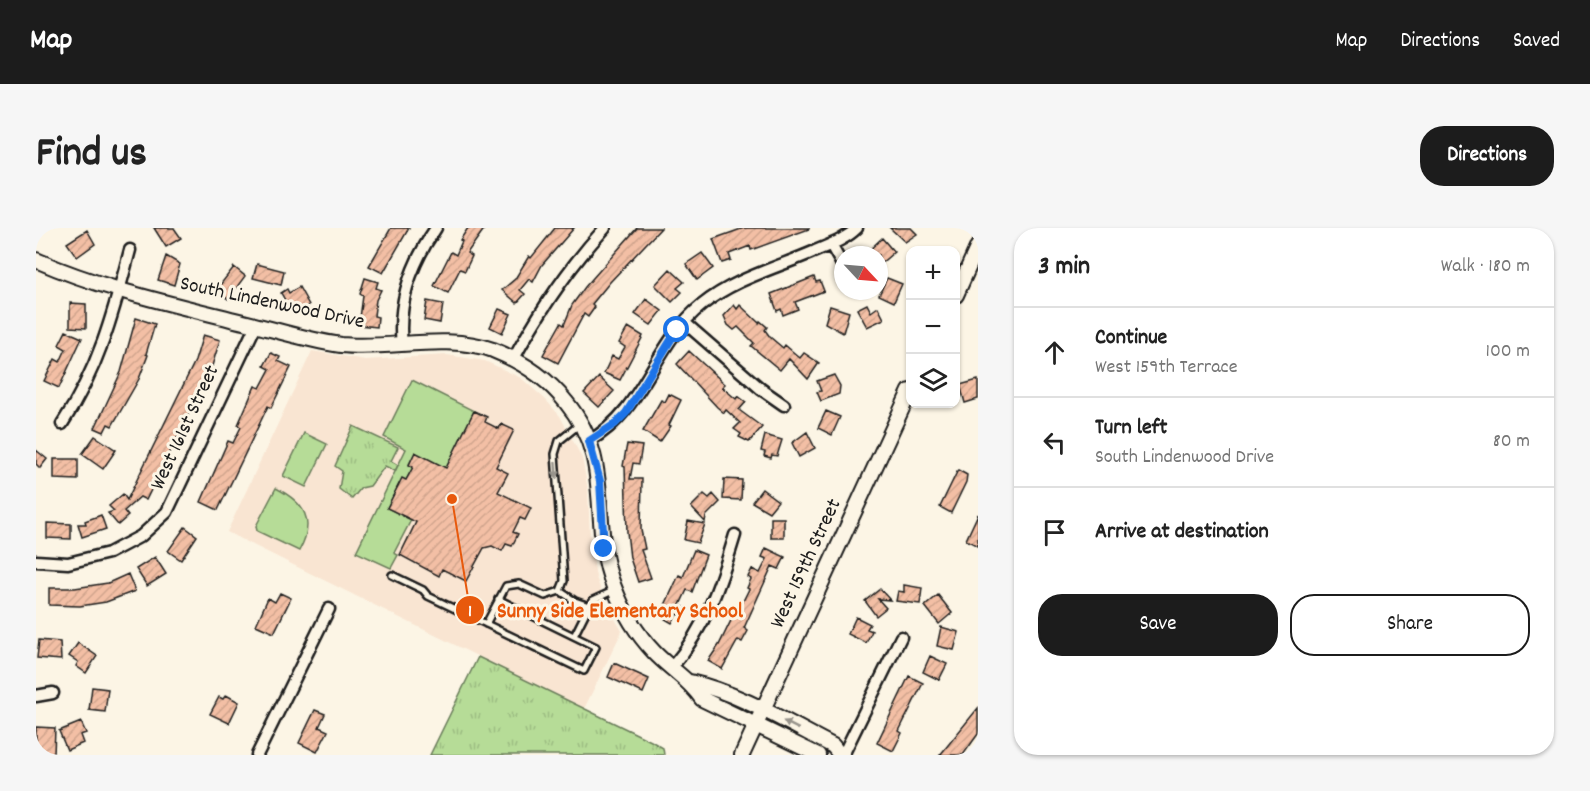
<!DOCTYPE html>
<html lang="en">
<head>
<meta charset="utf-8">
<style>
	:root { --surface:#fff; --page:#f6f6f6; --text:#222; --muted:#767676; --line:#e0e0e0; --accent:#1c1c1c }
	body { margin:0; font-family:Dekko,sans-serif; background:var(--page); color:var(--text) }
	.controls { position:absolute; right:18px; top:18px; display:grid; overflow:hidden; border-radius:12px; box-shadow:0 2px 4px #0004 }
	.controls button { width:54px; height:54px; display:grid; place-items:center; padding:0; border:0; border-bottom:2px solid var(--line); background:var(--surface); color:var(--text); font:30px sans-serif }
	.compass { position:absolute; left:798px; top:18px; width:54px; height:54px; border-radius:50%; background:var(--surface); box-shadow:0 2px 4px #0004; rotate:116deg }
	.stop { position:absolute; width:18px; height:18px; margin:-14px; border:4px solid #1a73e8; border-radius:50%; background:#fff }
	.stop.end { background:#1a73e8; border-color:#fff; box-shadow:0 2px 6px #0008 }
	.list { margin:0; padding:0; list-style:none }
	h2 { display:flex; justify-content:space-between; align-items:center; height:78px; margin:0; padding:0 24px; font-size:26px }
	h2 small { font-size:20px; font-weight:400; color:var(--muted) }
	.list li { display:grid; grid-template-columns:39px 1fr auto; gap:18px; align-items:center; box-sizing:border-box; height:90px; padding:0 24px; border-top:2px solid var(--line) }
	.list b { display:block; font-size:22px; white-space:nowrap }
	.list p { margin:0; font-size:20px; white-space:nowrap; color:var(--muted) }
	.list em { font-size:20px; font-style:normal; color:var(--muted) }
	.actions { display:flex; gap:12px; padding:18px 24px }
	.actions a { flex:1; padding:14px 0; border:2px solid var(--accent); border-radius:24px; text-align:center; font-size:21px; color:var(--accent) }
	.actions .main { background:var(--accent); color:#fff }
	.icon { flex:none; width:33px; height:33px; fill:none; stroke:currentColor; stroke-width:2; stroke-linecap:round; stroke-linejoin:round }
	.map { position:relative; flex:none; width:942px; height:527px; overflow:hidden; border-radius:24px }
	header { display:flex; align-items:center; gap:36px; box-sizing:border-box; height:84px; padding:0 30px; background:var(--accent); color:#fff }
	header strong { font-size:28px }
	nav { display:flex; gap:33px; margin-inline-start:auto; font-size:21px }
	.intro { display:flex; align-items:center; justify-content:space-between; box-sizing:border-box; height:144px; padding:0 36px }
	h1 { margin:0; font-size:42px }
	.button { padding:15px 27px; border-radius:24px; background:var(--accent); color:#fff; font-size:21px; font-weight:700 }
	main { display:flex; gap:36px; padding:0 36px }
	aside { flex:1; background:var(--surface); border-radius:24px; box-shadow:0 2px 4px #0004 }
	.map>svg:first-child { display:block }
	.built { fill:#f9e5d2 }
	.grass { fill:url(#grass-tufts); stroke:#697c5a; stroke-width:1.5 }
	.garden { fill:#b6dc97; stroke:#697c5a; stroke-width:1.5 }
	.building { fill:url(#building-hatch); stroke:#1c1c1c; stroke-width:1.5 }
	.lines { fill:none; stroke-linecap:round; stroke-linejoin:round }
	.lane-casing { stroke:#1c1c1c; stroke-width:10 }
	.street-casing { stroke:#1c1c1c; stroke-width:15 }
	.secondary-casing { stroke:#1c1c1c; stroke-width:18 }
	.lane { stroke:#fcf5e5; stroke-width:5 }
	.street { stroke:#fcf5e5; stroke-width:10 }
	.secondary { stroke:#fcf5e5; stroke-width:14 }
	.oneway { fill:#97938b }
	.route { stroke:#1a73e8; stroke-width:8 }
	.labels { text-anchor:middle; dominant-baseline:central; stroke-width:6; stroke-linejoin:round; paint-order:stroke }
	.street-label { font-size:21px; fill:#1c1c1c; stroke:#fcf5e5 }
	.leader { fill:none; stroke:#e8590c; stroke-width:2 }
	.callout-dot { fill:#e8590c; stroke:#fcf5e5; stroke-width:2 }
	.mark-label { font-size:18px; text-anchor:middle; font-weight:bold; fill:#fff }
	.callout-label { font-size:22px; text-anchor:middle; font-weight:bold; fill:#e8590c; stroke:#fcf5e5; stroke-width:6; stroke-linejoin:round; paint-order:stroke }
</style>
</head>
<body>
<header>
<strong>Map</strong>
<nav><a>Map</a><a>Directions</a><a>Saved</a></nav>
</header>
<div class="intro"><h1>Find us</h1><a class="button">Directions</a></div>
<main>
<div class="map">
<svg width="942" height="527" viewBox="0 0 942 527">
	<defs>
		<pattern id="grass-tufts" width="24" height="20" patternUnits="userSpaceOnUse" patternTransform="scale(1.5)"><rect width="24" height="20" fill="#b6dc97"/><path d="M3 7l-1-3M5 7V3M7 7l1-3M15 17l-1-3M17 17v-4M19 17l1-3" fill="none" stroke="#9cbc82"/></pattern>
		<pattern id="building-hatch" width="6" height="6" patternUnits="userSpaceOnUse" patternTransform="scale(1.5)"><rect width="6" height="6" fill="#f3bfa5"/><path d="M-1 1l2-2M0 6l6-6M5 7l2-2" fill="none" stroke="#d0a48d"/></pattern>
	</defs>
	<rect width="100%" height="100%" fill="#fcf5e5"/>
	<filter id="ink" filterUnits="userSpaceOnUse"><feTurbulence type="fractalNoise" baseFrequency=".0167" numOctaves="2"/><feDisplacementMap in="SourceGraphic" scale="12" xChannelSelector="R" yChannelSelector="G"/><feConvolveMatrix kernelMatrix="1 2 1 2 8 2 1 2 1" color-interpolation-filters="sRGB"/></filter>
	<g filter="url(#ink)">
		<path class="built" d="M276 123 329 132 411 127 449 133 485 150 509 171 524 188 546 230 552 262 554 312 560 349 570 376 586 403 548 481 191 304Z"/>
		<path class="grass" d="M317 198 362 219 355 233 362 237 359 243 349 238 334 258 325 260 316 271 303 261 306 243 299 238Z
			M442 429 615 513 627 520 628 527H394Z"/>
		<path class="garden" d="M376 152 438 183 410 240 379 225 373 236 377 239 370 252 366 251 351 280 375 292 358 325 362 327 355 340 320 324 370 221 348 209Z
			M268 205 291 216 270 259 247 248Z
			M240 260C269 275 280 293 263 323L221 303 220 298Z"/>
		<path class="building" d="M118 0H138L145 10 130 19Z
			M355 0H373L347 45 333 38Z
			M432 0H449L431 25 436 28 429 43 424 41 412 65 398 58 415 24 420 27 426 13 424 12Z
			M519 0H538L506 37 497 54 493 51 484 62 489 66 481 75 466 62 479 51 493 28 495 30Z
			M601 0H625L574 54 556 76 559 79 552 89 548 86 522 135 507 127 525 95 528 97 536 77 549 59Z
			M708 0H773V1L715 22 714 18 693 26 695 32 686 35 677 11Z
			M854 0H875L881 6 869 14Z
			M51 2 59 16 41 29 31 15Z
			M846 10 858 24 843 37V27H828Z
			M666 25 677 40 661 52 650 36Z
			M130 28 144 36 138 57 122 52Z
			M221 36 248 43 245 57 217 50Z
			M198 39 209 48 192 71 180 62Z
			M634 41 648 54 641 60 646 64 636 74 619 57Z
			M778 49 780 54 784 53 788 63 759 74 762 81 747 87 745 81 741 83 735 66Z
			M329 50 342 54 340 60 345 62 340 72 338 88 342 89 341 99 323 97 327 68 324 66Z
			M851 50 866 56 858 74 843 67Z
			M263 59 273 77 257 86 245 65 251 61 253 65Z
			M610 71 626 83 615 97 599 86Z
			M391 73 407 76 404 95 388 92Z
			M34 75 50 76V100L34 99Z
			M831 76 835 84 842 79 848 91 831 99 821 81Z
			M698 77 701 81 704 77 723 95 724 93 731 99 729 102 734 109 747 120 749 117 764 130 768 125 783 135 772 151 753 131 744 142 715 118 718 115 702 99 698 102 692 97 688 88Z
			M794 78 813 84 807 105 789 95Z
			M463 81 475 86 466 105 454 99Z
			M100 90 119 96 110 126 112 127 103 151 76 198 72 196 68 204 59 200 85 144Z
			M592 99 607 108 584 152 568 145 576 128 582 131 589 119 583 115Z
			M30 103 46 110 23 160 8 153 19 131 24 134 30 121 23 117Z
			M167 107 184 112 175 141 110 272 104 269 88 283 92 288 82 297 72 285 78 283 73 278 87 266 91 272 159 133Z
			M653 123 689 156 686 159 700 171 702 168 710 174 703 182 726 199 713 214 703 209 705 206 698 201 704 195 690 182 688 185 681 179 641 136Z
			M235 125 244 129 242 133 255 139 235 180 232 178 182 282 165 274 192 213 197 215 205 199 202 197 219 158 224 160 234 141 228 138Z
			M798 147 804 158 803 166 785 173 781 164 785 163 781 153Z
			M563 149 578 163 563 179 548 165Z
			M942 152V171L929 175 924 157Z
			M633 166 645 172 633 197 635 198 624 214 607 203 625 172 629 174Z
			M438 183 451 189 449 194 463 201 465 196 478 202 460 239 472 245 462 264 495 280 489 292 484 290 477 304 482 306 476 318 470 316 466 323 456 318 448 320 430 353 406 341 403 348 364 327 380 294 351 280 366 250 370 252 377 239 373 237 379 224 410 240Z
			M790 183 804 189 796 207 782 200Z
			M771 204 779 220 763 229 756 215Z
			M729 207 746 212 741 228 736 227 735 230 728 228 729 224 725 223Z
			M59 208 80 222 67 241 46 226Z
			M591 216 606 218 603 236 597 235 594 251H606L605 302 609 321 605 322 615 350 602 354 594 330 591 304 589 239 587 238Z
			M0 222 11 231 4 240 0 236Z
			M18 231H42V252L18 251Z
			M922 242 931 247 930 254 915 285 904 279Z
			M688 251 706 252 705 272 687 271Z
			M726 261 742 273 733 284 716 274Z
			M668 266 673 270 677 266 684 274 670 288 669 294 655 279Z
			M942 286V318L930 312Z
			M65 287 70 301 46 309 42 296H50L49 293Z
			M735 290H748V310H735Z
			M652 293 669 296 662 315 648 312Z
			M11 295 35 296V311L11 310Z
			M149 299 161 308 145 332 132 323Z
			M730 320 749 329 743 341 736 338 708 400 712 403 706 414 702 412 686 441 672 433 683 417 704 374 706 375 713 361 711 360 715 351 712 349 716 341 724 345 731 331 726 329Z
			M658 322 670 327 656 364 651 362 644 377 649 380 644 388 641 386 636 395 624 388 643 347 647 349Z
			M119 329 130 346 111 358 100 341Z
			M92 346 99 363 70 374 44 378 13 377V360H39L72 355Z
			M868 357 886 360 884 376 860 373 862 363 868 364Z
			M844 361 854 372 842 371 850 380 840 388 829 373Z
			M244 365 255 370 238 405 220 397 232 370 239 374Z
			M902 367 916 385 903 396 889 378Z
			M820 389 834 396 831 401 836 403 830 415 812 406Z
			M905 399 923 404 918 422 901 418Z
			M3 412 24 414 25 432 1 430Z
			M42 415 61 428 50 445 40 438 42 434 33 428Z
			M894 428 911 436 903 452 887 444Z
			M578 435 613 451 607 465 572 449Z
			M873 448 887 455 863 503 866 505 857 523 841 515Z
			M56 459 72 461 69 484 53 482Z
			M190 467 203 474 193 495 174 486 183 469 187 471Z
			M942 480V506L927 527H904Z
			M279 482 289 486 283 499 292 503 281 524 263 515Z
			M45 494 50 505 44 507 47 515 31 522 23 503Z
			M0 499 19 500 18 526 0 525Z"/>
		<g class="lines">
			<g class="lane-casing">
				<path id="lane" d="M544 196 523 213 519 226 528 353 524 363 539 373 553 378 557 372 579 362
					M356 347 387 362 392 368 548 443 560 419 462 371
					M450 396 470 358 483 356 509 368 524 363
					M538 408 553 378"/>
			</g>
			<g class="street-casing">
				<path id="street" d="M795 17 807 38
					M649 95 725 161 748 177
					M366 117C361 74 375 36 400 0
					M477 132C503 84 532 40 569 0
					M26 196C63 140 77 86 94 22
					M553 213C609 182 617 116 666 77 698 51 740 40 777 24 793 17 809 12 821 0
					M0 333 32 335 73 325 105 308 131 284 220 97
					M636 439C670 399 684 357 699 307
					M0 468 17 465
					M221 527 293 381
					M807 527 865 409"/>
			</g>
			<g class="secondary-casing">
				<path id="secondary" d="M0 32C64 60 131 75 199 92 234 100 269 112 305 117 355 122 409 105 457 122 485 133 512 151 530 174 580 234 552 294 578 359 587 383 600 405 618 424 634 441 653 451 666 471L782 527
					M920 67 942 18
					M654 454C704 465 752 495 797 518L804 527
					M706 527 874 163"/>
			</g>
			<use href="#lane" class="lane"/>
			<use href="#street" class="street"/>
			<use href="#secondary" class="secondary"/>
		</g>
		<defs><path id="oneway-solid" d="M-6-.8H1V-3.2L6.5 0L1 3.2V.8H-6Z" transform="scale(1.5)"/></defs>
		<g class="oneway">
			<use href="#oneway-solid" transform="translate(520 242) rotate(86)"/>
			<use href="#oneway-solid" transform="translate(755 497) rotate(-153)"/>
		</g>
	</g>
	<g class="lines" filter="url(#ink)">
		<path class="route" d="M568 321 564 253 553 213 579 196 590 185 641 102"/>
	</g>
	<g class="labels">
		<g class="street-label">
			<text transform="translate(236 76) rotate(12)">South Lindenwood Drive</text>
			<text transform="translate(150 200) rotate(-65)">West 161st Street</text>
			<text transform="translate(771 336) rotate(-65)">West 159th Street</text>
		</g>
	</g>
	<path class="leader" d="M416 271L434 382"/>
	<g class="callout-dot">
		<circle cx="416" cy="271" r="6"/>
		<circle cx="434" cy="382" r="15"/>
	</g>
	<g class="mark-label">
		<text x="434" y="388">1</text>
	</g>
	<g class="callout-label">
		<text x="584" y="389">Sunny Side Elementary School</text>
	</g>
</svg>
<div class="controls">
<button>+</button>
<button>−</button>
<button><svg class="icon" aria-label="layers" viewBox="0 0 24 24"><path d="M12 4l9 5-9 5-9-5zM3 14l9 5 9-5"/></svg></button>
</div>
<svg class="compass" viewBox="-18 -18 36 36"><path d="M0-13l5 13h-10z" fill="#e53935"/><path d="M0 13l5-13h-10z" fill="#767676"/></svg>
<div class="stop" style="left:641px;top:102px"></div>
<div class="stop end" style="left:568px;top:321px"></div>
</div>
<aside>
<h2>3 min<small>Walk · 180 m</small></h2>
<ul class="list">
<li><svg class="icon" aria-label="ahead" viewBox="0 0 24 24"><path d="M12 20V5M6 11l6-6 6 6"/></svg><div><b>Continue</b><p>West 159th Terrace</p></div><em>100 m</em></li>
<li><svg class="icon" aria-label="left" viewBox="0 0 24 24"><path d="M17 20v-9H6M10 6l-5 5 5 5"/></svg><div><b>Turn left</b><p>South Lindenwood Drive</p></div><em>80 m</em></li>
<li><svg class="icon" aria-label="arrive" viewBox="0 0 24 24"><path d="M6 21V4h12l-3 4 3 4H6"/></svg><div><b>Arrive at destination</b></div></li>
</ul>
<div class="actions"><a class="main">Save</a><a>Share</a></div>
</aside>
</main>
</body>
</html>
